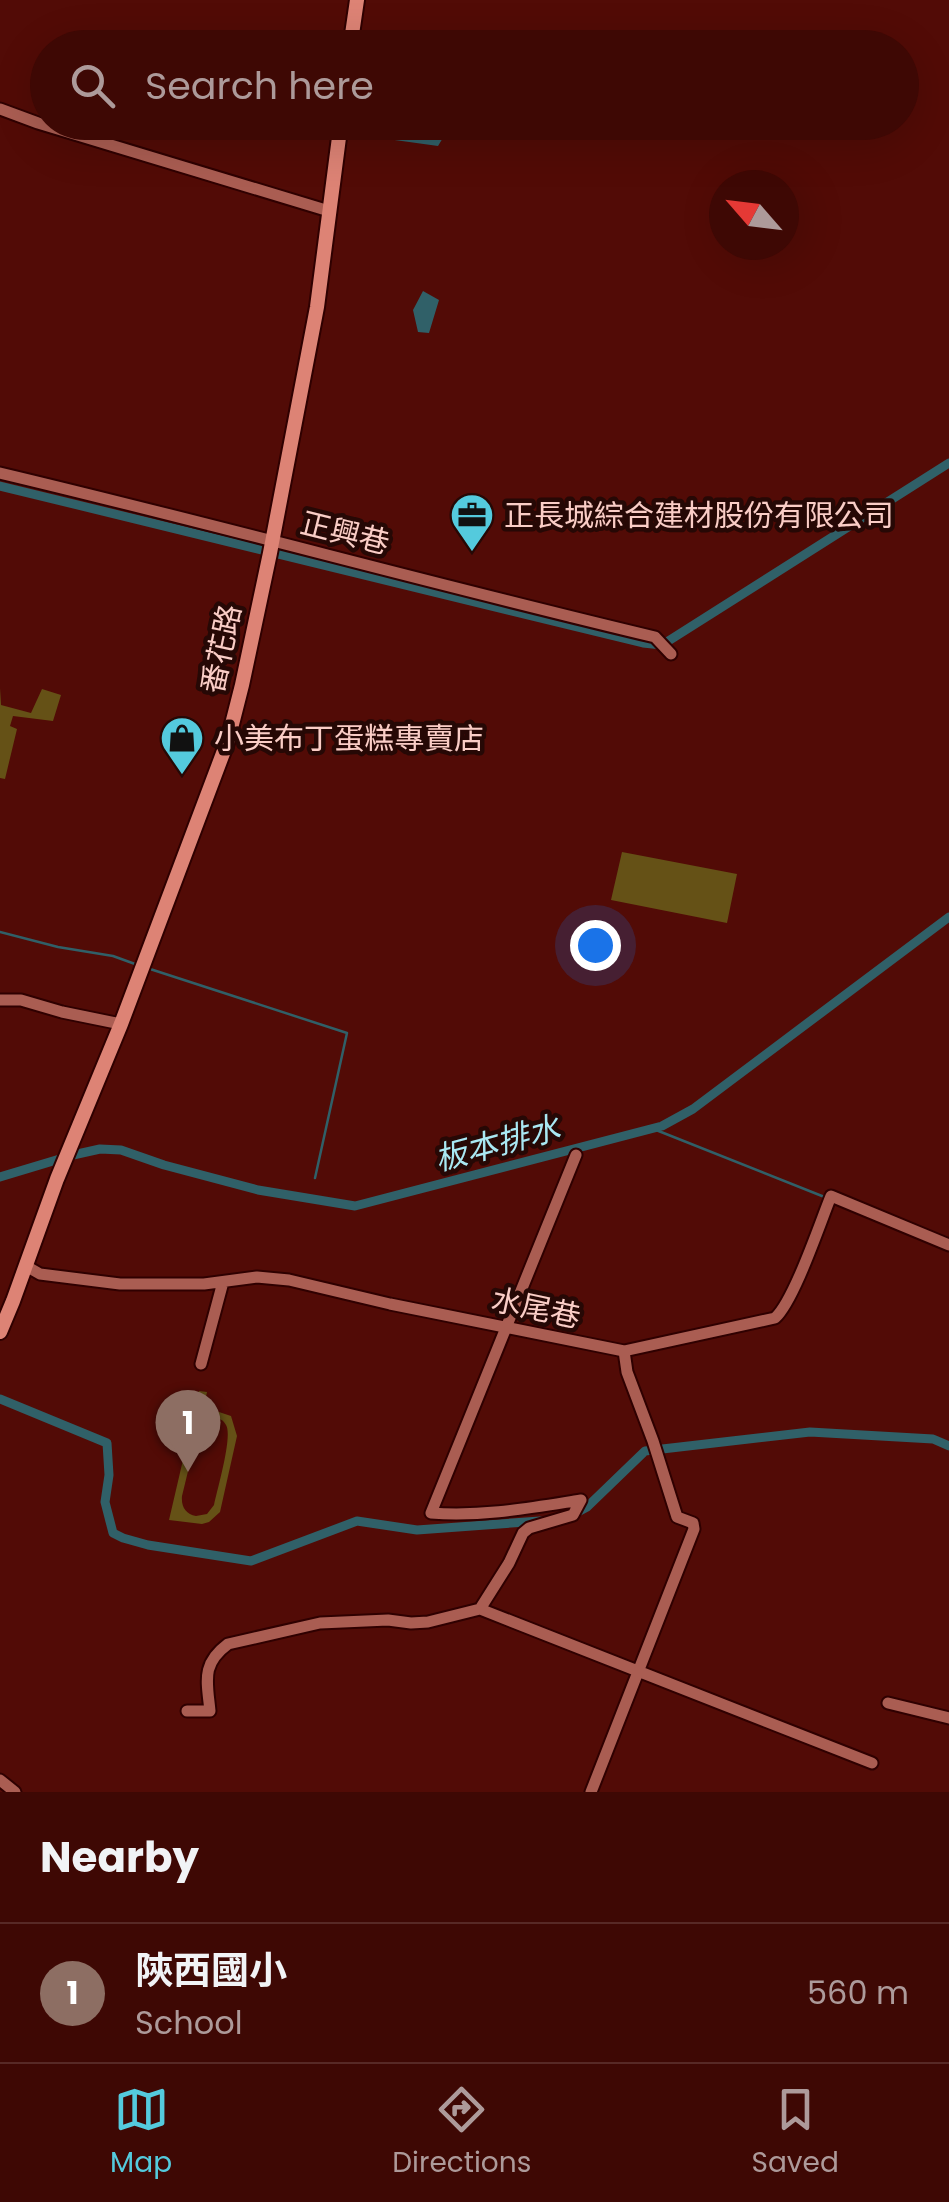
<!DOCTYPE html>
<html lang="en">
<head>
<meta charset="utf-8">
<style>
	:root { --surface:#3e0804; --page:#491613; --text:#f1f3f6; --muted:#ad9a9a; --line:#572926; --accent:#54cadd }
	body { margin:0; font-family:Poppins,"Noto Sans TC",sans-serif; background:var(--page); color:var(--text) }
	.compass { position:absolute; left:709px; top:170px; width:90px; height:90px; border-radius:50%; background:var(--surface); box-shadow:0 10px 40px #0002; rotate:298deg }
	.you { position:absolute; left:595px; top:945px; width:35px; height:35px; margin:-25px; border:8px solid #fff; border-radius:50%; background:#1a73e8; box-shadow:0 0 0 15px #1a73e833 }
	.badge { display:grid; place-items:center; width:65px; height:65px; border-radius:50%; background:var(--accent); color:#fff; font-size:32px; font-weight:700 }
	.pin { position:absolute; translate:-50% -82px; filter:drop-shadow(0 2px 5px #0008) }
	.pin::after { content:''; position:absolute; top:52px; width:35px; height:30px; background:inherit; clip-path:polygon(0 0,100% 0,50% 100%) }
	.list { margin:0; padding:0; list-style:none }
	h2 { display:flex; justify-content:space-between; align-items:center; height:130px; margin:0; padding:0 40px; font-size:42px }
	h2 small { font-size:32px; font-weight:400; color:var(--muted) }
	.list li { display:grid; grid-template-columns:65px 1fr auto; gap:30px; align-items:center; box-sizing:border-box; height:140px; padding:0 40px; border-top:2px solid var(--line) }
	.list b { display:block; font-size:38px; white-space:nowrap }
	.list p { margin:0; font-size:32px; white-space:nowrap; color:var(--muted) }
	.list em { font-size:32px; font-style:normal; color:var(--muted) }
	.icon { flex:none; width:55px; height:55px; fill:none; stroke:currentColor; stroke-width:2; stroke-linecap:round; stroke-linejoin:round }
	.map { position:relative; flex:none; width:949px; height:1792px; overflow:hidden }
	.search { position:absolute; background:var(--surface); box-shadow:0 10px 40px #0002; left:30px; right:30px; top:30px; height:110px; display:flex; align-items:center; gap:25px; box-sizing:border-box; padding:0 35px; border-radius:55px; color:var(--muted); font-size:38px }
	.sheet { height:270px; background:var(--surface) }
	nav { display:flex; justify-content:space-around; align-items:center; box-sizing:border-box; height:140px; border-top:2px solid var(--line); background:var(--surface); font-size:28px; color:var(--muted) }
	nav a { display:grid; justify-items:center; gap:5px }
	nav .on { color:var(--accent) }
	.map>svg:first-child { display:block }
	.green { fill:#655116; fill-rule:evenodd }
	.water { fill:#306068 }
	.lines { fill:none; stroke-linecap:round; stroke-linejoin:round }
	.stream { stroke:#306068; stroke-width:2.5 }
	.canal { stroke:#306068; stroke-width:9 }
	.minor-casing { stroke:#2f0000; stroke-width:15 }
	.major-casing { stroke:#2f0000; stroke-width:18 }
	.minor { stroke:#aa5d52; stroke-width:11 }
	.major { stroke:#dd8375; stroke-width:14 }
	.labels { text-anchor:middle; dominant-baseline:central; stroke-width:9; stroke-linejoin:round; paint-order:stroke }
	.poi-label { font-size:30px; fill:#facdc6; stroke:#260805; text-anchor:start }
	.street-label { font-size:30px; fill:#facdc6; stroke:#260805 }
	.water-label { font-size:32px; font-style:italic; fill:#a9e8f3; stroke:#260805 }
</style>
</head>
<body>
<div class="map">
<svg width="949" height="1792" viewBox="0 0 949 1792">
	<rect width="100%" height="100%" fill="#520b06"/>
	<path class="green" d="M0 688 1 705 31 713 42 689 61 695 53 721 13 716 10 726 17 729 5 779 0 778Z
		M622 852 737 874 727 923 611 900Z
		M199 1391 207 1392 203 1411H216L231 1416 237 1436 220 1512 209 1522 202 1524 169 1520ZM212 1417C219 1419 222 1418 226 1425 233 1436 217 1490 214 1505L207 1514 196 1516C186 1514 181 1507 182 1496L199 1426 205 1420Z"/>
	<path class="water" d="M374 123V122L452 123 438 146 373 137Z
		M423 291 439 300 429 333 418 332 413 310Z"/>
	<g class="lines">
		<path class="stream" d="M0 932 58 947 113 956 135 964
			M147 968 347 1033 315 1178
			M651 1128 827 1198"/>
		<path class="canal" d="M0 486 643 643 662 645 949 463
			M0 1177 73 1155 100 1149 121 1150 164 1165 258 1190 355 1206 662 1126 693 1109 949 917
			M0 1399 107 1443 109 1475 105 1502 113 1533 123 1538 148 1545 251 1561 357 1521 417 1530 540 1521
			M574 1514 587 1507 645 1451 810 1432 933 1439 949 1446"/>
		<g class="minor-casing">
			<path id="minor" d="M0 109 38 123 329 211
				M0 473C219 525 436 585 655 637L671 654
				M0 1000H21L62 1012 121 1024
				M576 1155 431 1513C482 1517 530 1508 581 1500
				M26 1266 40 1274 120 1284H204L257 1277 289 1280 390 1304 624 1351 775 1318C794 1301 820 1223 831 1196L949 1245
				M201 1364 223 1282
				M480 1609 872 1763
				M888 1703 949 1718
				M187 1711H210C207 1681 201 1664 228 1644L320 1623 388 1620 411 1623 428 1622 480 1609 509 1563 523 1533 529 1528 573 1515 581 1500
				M0 1780 15 1792
				M591 1792 694 1529 693 1523 677 1517 653 1441 627 1372 624 1351"/>
		</g>
		<g class="major-casing">
			<path id="major" d="M350 48 357 0
				M0 1332 13 1301 57 1179 121 1024 228 740 242 685 270 553 317 307 341 122"/>
		</g>
		<use href="#minor" class="minor"/>
		<use href="#major" class="major"/>
	</g>
	<defs>
		<g id="office-pin" transform="scale(2.25)"><path d="M0 17L-7.5 6A9.5 9.5 0 1 1 7.5 6Z" fill="#54cadd" stroke="#260805"/><path d="M-6-3h4V-5.5h4V-3h4V5H-6ZM-1-4.5V-3h2v-1.5ZM-6 0V1H6V0Z" fill="#111"/></g>
		<g id="shop-pin" transform="scale(2.25)"><path d="M0 17L-7.5 6A9.5 9.5 0 1 1 7.5 6Z" fill="#54cadd" stroke="#260805"/><path d="M-5-2.5h2.3a2.7 3.5 0 0 1 5.4 0H5L5.5 6h-11ZM-1.5-2.5h3a1.5 2.3 0 0 0-3 0Z" fill="#111"/></g>
	</defs>
	<g fill-rule="evenodd">
		<use href="#office-pin" x="472" y="515"/>
		<use href="#shop-pin" x="182" y="738"/>
	</g>
	<g class="labels">
		<g class="poi-label">
			<text x="504" y="515">正長城綜合建材股份有限公司</text>
			<text x="214" y="738">小美布丁蛋糕專賣店</text>
		</g>
		<g class="street-label">
			<text transform="translate(345 533) rotate(14)">正興巷</text>
			<text transform="translate(221 649) rotate(-78)">番花路</text>
			<text transform="translate(536 1308) rotate(12)">水尾巷</text>
		</g>
		<g class="water-label">
			<text transform="translate(497 1143) rotate(-15)">板本排水</text>
		</g>
	</g>
</svg>
<svg class="compass" viewBox="-18 -18 36 36"><path d="M0-13l5 13h-10z" fill="#e53935"/><path d="M0 13l5-13h-10z" fill="#ad9a9a"/></svg>
<div class="you"></div>
<div class="pin badge" style="left:188px;top:1472px;background:#8d6e63">1</div>
<div class="search"><svg class="icon" aria-label="search" viewBox="0 0 24 24"><circle cx="10" cy="10" r="6"/><path d="M15 15l6 6"/></svg>Search here</div>
</div>
<section class="sheet">
<h2>Nearby<small></small></h2>
<ul class="list">
<li><span class="badge" style="background:#8d6e63">1</span><div><b>陝西國小</b><p>School</p></div><em>560 m</em></li>
</ul>
</section>
<nav>
<a class="on"><svg class="icon" aria-label="map" viewBox="0 0 24 24"><path d="M3 6l6-2 6 2 6-2v14l-6 2-6-2-6 2zM9 4v14M15 6v14"/></svg>Map</a>
<a><svg class="icon" aria-label="directions" viewBox="0 0 24 24"><path d="M12 3l9 9-9 9-9-9zM9 14v-3h6M13 9l2 2-2 2"/></svg>Directions</a>
<a><svg class="icon" aria-label="saved" viewBox="0 0 24 24"><path d="M7 4h10v16l-5-4-5 4z"/></svg>Saved</a>
</nav>
</body>
</html>
